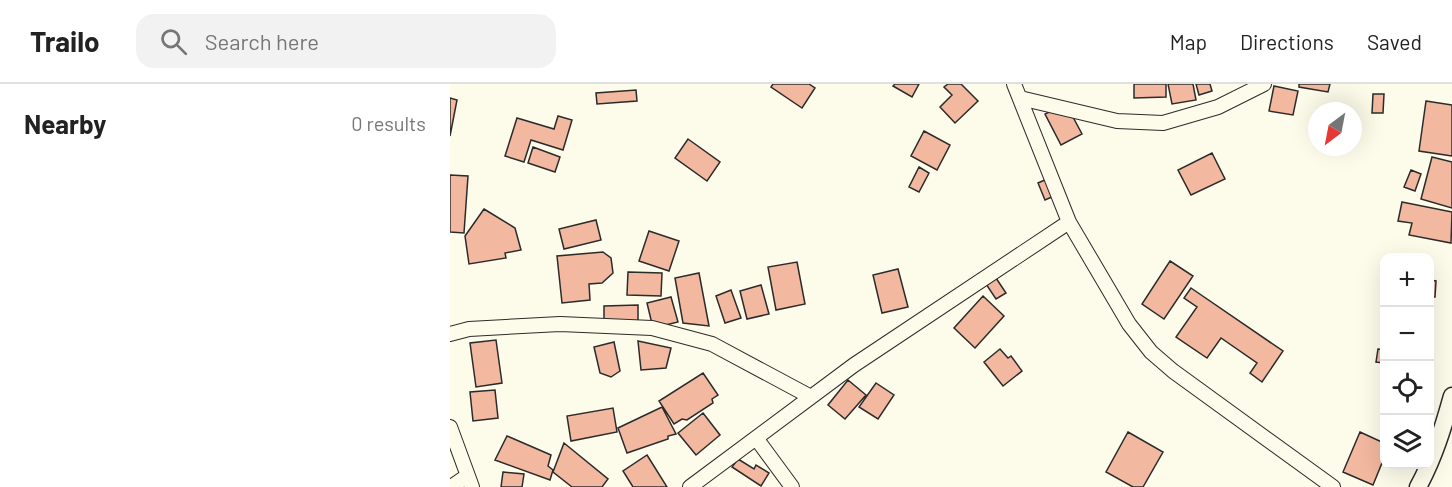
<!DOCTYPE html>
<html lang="en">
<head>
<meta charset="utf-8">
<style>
	:root { --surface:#fff; --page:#f2f2f2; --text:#222; --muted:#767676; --line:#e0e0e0 }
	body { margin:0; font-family:Barlow,sans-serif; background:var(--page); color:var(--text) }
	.controls { position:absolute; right:18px; bottom:18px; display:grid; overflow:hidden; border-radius:12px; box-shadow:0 6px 24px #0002 }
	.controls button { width:54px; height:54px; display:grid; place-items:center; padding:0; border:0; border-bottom:2px solid var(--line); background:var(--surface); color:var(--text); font:30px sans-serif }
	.compass { position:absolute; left:858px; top:18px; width:54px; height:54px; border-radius:50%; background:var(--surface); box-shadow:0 6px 24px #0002; rotate:212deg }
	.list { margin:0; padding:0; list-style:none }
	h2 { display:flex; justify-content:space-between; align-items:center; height:78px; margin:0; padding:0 24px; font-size:26px }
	h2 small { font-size:20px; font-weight:400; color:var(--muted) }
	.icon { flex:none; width:33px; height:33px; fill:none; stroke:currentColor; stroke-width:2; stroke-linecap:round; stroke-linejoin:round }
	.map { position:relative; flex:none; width:1002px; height:403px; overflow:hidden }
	header { display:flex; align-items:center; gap:36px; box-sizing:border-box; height:84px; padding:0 30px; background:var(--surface); border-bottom:2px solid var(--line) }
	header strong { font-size:28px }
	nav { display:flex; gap:33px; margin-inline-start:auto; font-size:21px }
	.search { width:420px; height:54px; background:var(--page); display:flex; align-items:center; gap:15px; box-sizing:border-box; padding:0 21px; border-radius:18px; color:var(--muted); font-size:22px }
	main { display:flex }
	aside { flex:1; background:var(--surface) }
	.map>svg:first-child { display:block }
	.building { fill:#f2b8a0; stroke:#2b2b2b; stroke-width:1.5 }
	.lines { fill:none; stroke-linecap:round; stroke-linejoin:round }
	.minor-casing { stroke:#2b2b2b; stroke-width:16 }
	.tertiary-casing { stroke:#2b2b2b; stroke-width:19 }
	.minor { stroke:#fdfbea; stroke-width:14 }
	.tertiary { stroke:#fdfbea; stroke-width:16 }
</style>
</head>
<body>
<header>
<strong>Trailo</strong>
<div class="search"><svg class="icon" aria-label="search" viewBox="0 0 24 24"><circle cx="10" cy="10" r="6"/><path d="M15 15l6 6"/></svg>Search here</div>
<nav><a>Map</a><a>Directions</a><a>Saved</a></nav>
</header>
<main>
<aside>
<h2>Nearby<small>0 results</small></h2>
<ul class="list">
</ul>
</aside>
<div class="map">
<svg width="1002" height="403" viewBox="0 0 1002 403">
	<rect width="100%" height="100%" fill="#fdfbea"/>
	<path class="building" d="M323 0H359L365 4 352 24 321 3Z
		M445 0H469L462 13 443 2Z
		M498 0H511L528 17 505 39 490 23 502 11 494 3Z
		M684 0H716V13L684 14Z
		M718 0H743L746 16 722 20Z
		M746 0H760L762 7 749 11Z
		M849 0H880L878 8 849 3Z
		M824 2 848 7 843 31 819 27Z
		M186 6 187 17 147 20 146 9Z
		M923 10H934L933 29H922Z
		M0 14 7 16 0 52Z
		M976 17 1002 21V72L969 67Z
		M616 20 632 50 611 61 595 30Z
		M108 32 122 36 113 66 81 56 74 78 55 72 67 34 104 45Z
		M474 47 500 61 487 86 461 72Z
		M238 55 270 78 257 97 225 74Z
		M83 63 110 73 105 88 78 79Z
		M762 69 775 95 741 111 728 86Z
		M982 73 1002 78V124L971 115Z
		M469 83 479 89 469 108 459 103Z
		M961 86 971 90 965 107 954 103Z
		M0 91 18 92 14 149 0 148Z
		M597 95 604 112 595 116 588 99Z
		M952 118 1002 128 1001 159 959 151 962 139 948 137Z
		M34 125 65 144 71 166 55 169 56 174 19 180 15 152Z
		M146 136 151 156 114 165 109 145Z
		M199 147 229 157 219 187 189 177Z
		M153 168 161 174 163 189 152 199 139 200 140 216 112 219 107 172Z
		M720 177 743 192 714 235 692 220Z
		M347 178 355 220 326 226 318 183Z
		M448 185 458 223 432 229 423 191Z
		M178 188 212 189 211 212 177 211Z
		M249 189 259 242 233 239 225 194Z
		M546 194 556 209 546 215 536 200Z
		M980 196 986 197 985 213H980Z
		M311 201 319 230 297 235 290 207Z
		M741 204 833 267 812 298 800 289 807 279 771 254 757 274 726 253 747 223 734 214Z
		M281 206 291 234 275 239 266 212Z
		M533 212 554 232 525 264 504 244Z
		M221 213 228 238 203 244 197 219Z
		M188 221V238L154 239V222Z
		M46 256 52 299 26 303 20 259Z
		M188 257 221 264 216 284 191 286Z
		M164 258 170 287 161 293 150 289 144 263Z
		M550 265 558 274 561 272 572 287 553 302 534 278Z
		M928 265 934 266V279L926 278Z
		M253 289 268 311 262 315 263 319 237 336 232 335 224 340 209 317Z
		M398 296 416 311 395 335 378 321Z
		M426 299 444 311 428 335 409 323Z
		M45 306 48 334 23 337 20 308Z
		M212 323 226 350 218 352V355L177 369 168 344Z
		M163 324 167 348 121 357 117 332Z
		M253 329 270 351 246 371 228 349Z
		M678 348 713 368 693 403H683L656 388Z
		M910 348 934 359V374L923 401 893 388Z
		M57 352 101 371 98 382 103 386 100 396 45 376Z
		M114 359 158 395 152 403H122L103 388Z
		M197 371 217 403H183L173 387Z
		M288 375 304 385 306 381 319 389 311 402 282 383Z
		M53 388 74 390 72 403H51Z"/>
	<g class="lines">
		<g class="minor-casing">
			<path id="minor" d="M564 0 619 138 679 240 701 268 723 287 883 403
				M570 14 667 37 713 39 768 23 814 0
				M0 250 19 245 110 240 202 244 262 260 361 313
				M0 343 22 403
				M306 354 342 403
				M1 403 17 392
				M240 403 404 281 619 138"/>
		</g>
		<g class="tertiary-casing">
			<path id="tertiary" d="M968 403C984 374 993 344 1002 312"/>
		</g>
		<use href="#minor" class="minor"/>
		<use href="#tertiary" class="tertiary"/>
	</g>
</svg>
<div class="controls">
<button>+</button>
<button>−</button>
<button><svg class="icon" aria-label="locate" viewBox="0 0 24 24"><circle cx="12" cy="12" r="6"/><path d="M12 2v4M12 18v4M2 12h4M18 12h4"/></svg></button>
<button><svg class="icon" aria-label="layers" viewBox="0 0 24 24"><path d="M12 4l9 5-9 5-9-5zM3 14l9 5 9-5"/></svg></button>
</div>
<svg class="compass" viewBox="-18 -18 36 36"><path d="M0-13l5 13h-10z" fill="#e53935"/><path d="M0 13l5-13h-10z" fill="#767676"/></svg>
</div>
</main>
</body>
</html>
